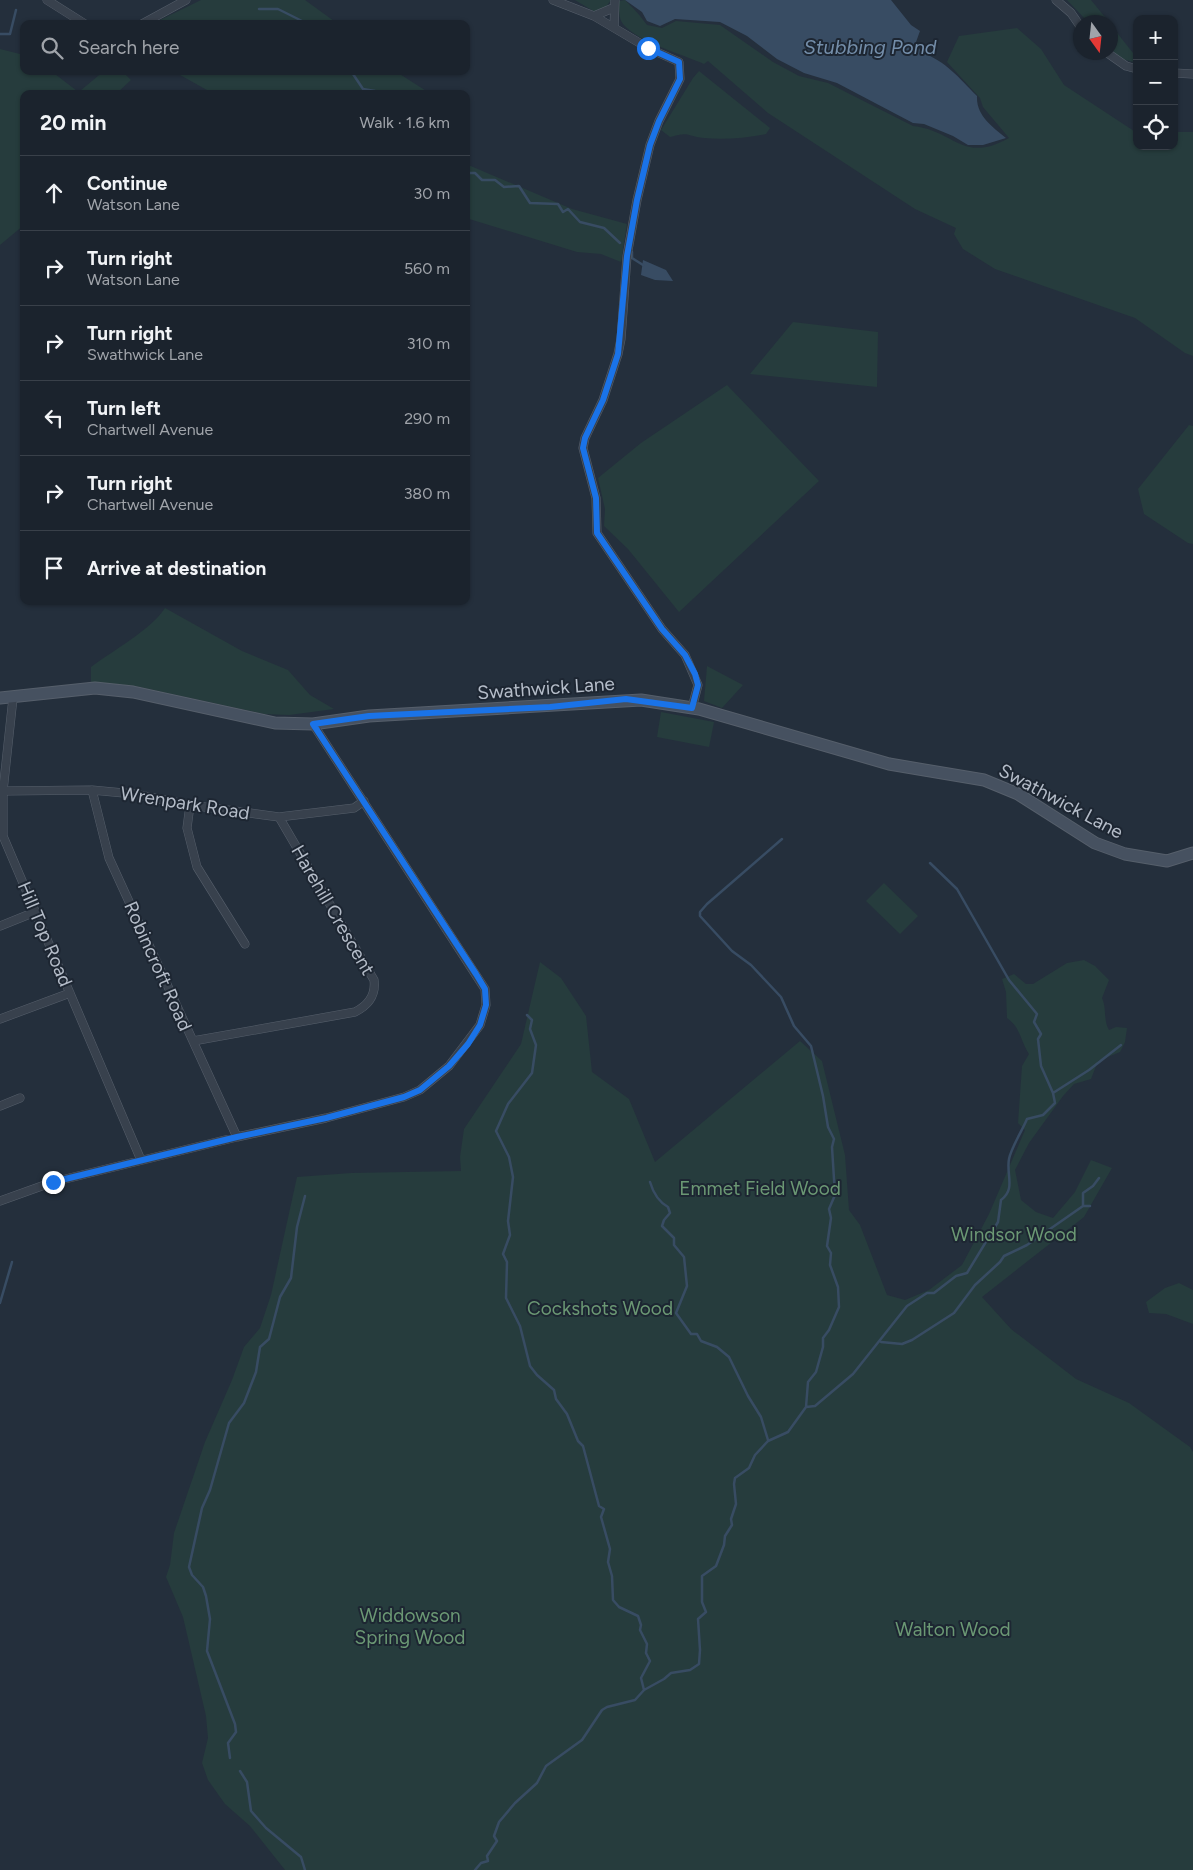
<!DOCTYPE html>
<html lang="en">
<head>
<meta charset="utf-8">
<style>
	:root { --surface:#1b232d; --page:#282f39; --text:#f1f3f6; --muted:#a0a4aa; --line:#394049 }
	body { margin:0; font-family:Figtree,sans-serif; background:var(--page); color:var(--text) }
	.controls { position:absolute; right:15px; top:15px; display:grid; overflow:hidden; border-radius:10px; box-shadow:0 1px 4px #0004 }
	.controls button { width:45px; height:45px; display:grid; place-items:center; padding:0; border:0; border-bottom:1px solid var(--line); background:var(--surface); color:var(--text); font:25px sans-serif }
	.compass { position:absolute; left:1073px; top:15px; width:45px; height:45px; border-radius:50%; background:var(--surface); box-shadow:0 1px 4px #0004; rotate:165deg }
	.stop { position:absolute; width:15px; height:15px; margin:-11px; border:4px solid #1a73e8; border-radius:50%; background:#fff }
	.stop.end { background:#1a73e8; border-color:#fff; box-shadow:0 1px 5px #0008 }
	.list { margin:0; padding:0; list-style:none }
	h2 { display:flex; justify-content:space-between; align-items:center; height:65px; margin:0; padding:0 20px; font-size:21px }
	h2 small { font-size:16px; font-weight:400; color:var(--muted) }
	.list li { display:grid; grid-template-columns:32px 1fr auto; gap:15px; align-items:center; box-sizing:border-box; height:75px; padding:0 20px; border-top:1px solid var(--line) }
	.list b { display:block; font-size:19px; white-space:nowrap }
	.list p { margin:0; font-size:16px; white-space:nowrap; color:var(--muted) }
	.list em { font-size:16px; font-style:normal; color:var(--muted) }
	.icon { flex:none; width:28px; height:28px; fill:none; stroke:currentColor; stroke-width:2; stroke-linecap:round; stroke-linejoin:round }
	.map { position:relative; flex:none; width:1193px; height:1870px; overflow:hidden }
	.search { position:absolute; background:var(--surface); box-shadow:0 1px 4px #0004; left:20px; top:20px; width:450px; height:55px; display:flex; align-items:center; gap:12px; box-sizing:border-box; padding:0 18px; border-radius:10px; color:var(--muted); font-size:19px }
	.panel { position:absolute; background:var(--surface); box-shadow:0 1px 4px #0004; left:20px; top:90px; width:450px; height:515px; border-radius:10px }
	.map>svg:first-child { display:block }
	.green { fill:#263c3d }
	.water { fill:#384c63 }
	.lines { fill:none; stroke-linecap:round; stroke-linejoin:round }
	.stream { stroke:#384c63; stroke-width:2.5 }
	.street-casing { stroke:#565f6b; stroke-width:9 }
	.secondary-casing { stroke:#565f6b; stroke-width:13 }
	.street { stroke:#38414d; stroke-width:8 }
	.secondary { stroke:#465160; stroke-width:11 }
	.route { stroke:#1a73e8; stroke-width:6 }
	.labels { text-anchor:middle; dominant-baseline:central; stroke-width:4; stroke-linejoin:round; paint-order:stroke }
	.street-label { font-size:19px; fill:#b4bcc8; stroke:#1d2632 }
	.park-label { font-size:19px; fill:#6b9874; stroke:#1d2632 }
	.water-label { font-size:20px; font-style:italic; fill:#748eaa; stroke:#1d2632 }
</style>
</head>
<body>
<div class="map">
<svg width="1193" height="1870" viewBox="0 0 1193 1870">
	<rect width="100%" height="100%" fill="#242f3c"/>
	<path class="green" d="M201 0H305L338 24H152Z
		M575 0H611L605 8 595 12Z
		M625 0C633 8 640 15 647 25L662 28 676 21 720 25 773 62 799 76 828 83 913 126C956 131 962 164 1009 138L983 107 980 98 947 62 959 36 1017 28 1041 49 1064 85 1137 133V146H1174V132H1193V356L1185 353 1135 318 995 269 963 249 954 234 956 228 915 209 768 113 708 61 704 64C682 54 638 42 623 24 618 17 619 9 619 1Z
		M1067 0H1091L1109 22H1088Z
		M1110 24 1137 58V63L1119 58 1111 48Z
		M0 49 24 55V71H51L81 94H24V225L0 245Z
		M104 71H122L131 80 116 94H83L80 91Z
		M173 71H395L431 94H214Z
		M699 71 770 128 766 134C745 138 725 140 704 138 686 136 691 131 670 137L661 130 693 78Z
		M466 164 572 209 627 224 621 262 601 254 577 252 466 218Z
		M793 322 878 332 877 387 750 374Z
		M727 385 819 481 679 612 628 549 604 526 605 509 598 478 641 443Z
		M1189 425 1193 426V544L1188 543 1144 514 1138 489Z
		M165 608 242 651 288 670 310 695 334 709 289 715 264 714 135 686 91 682V667C112 651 151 630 165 608Z
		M707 666 743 685 722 708 704 701Z
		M661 712 714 722 709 747 657 737Z
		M884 883 918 916 900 934 866 901Z
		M1084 960 1095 966 1109 980 1102 998C1107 1009 1103 1020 1109 1030L1116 1027 1127 1028 1125 1042 1120 1052 1098 1061 1091 1079 1074 1084 1063 1096 1029 1143 1015 1170 1021 1200 1036 1212 1053 1218 1075 1192 1091 1160 1112 1168 1084 1217 982 1297 1011 1329 1076 1379 1129 1403 1190 1447 1193 1452V1870H285L250 1826 225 1804 208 1780 202 1763 208 1738 206 1716 183 1617 166 1577 170 1565 174 1533 205 1442 232 1380 244 1347 260 1328 271 1295 297 1177 351 1173 461 1171 460 1157 464 1129 521 1044 540 962 561 978 586 1016 592 1072 629 1099 655 1162 800 1041 822 1061 845 1155 849 1210 860 1225 887 1295 905 1300 929 1290 962 1265 989 1214 1025 1130 1018 1123 1022 1066 1029 1054C1020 1040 1021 1028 1007 1018L1006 992 1002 979 1014 974 1026 984H1033L1067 963Z
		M1179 1283 1193 1290V1324L1166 1314 1149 1313 1146 1302 1165 1288Z"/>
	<path class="water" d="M625 0H891L911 25 920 31 916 42 921 52C947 62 958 77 977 96 976 116 993 127 1006 138L983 145H968L953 136 924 124 913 123 837 83 804 73 777 59 747 36 720 22 675 19 660 26 647 21 642 12Z
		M643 260 666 270 673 281 655 280 641 275Z"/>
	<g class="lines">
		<path class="stream" d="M259 9H278L308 24
			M0 34H10L16 10
			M351 71 363 89 375 91 377 94
			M466 173H475L482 180H495L504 187 519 186 530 203 558 204 563 212 568 209 580 222 604 228 620 243
			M632 252V258L643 265
			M527 1015 532 1020 530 1029 536 1045 532 1073 508 1104 496 1131 509 1157 513 1177 508 1221 510 1235 503 1254 507 1262 506 1298 520 1326 530 1366 537 1375 554 1390 556 1399 567 1414 578 1441 583 1446 599 1506 604 1509 601 1517 610 1549 608 1562 612 1576 613 1600 619 1607 638 1616 641 1625 640 1630 647 1644 646 1653 650 1661 641 1678 644 1690
			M1053 1093 1089 1070 1121 1045
			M650 1182C653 1192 659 1202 668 1207L670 1213 664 1220 662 1226 674 1238V1245L684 1257 687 1286 676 1313 691 1334H697L701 1341 717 1347 729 1357 748 1396 761 1417 768 1440
			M1083 1206H1090
			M0 1303 12 1262
			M881 1342 902 1344 912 1340 954 1313 975 1285 1000 1262 1004 1256 1027 1245 1083 1206V1193L1093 1186 1099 1178
			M806 1407 815 1406 853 1374 907 1306 927 1293H934L956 1276 967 1273 998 1222 1001 1200C1016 1189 1006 1175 1009 1159 1011 1148 1022 1131 1027 1119L1043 1115 1055 1103 1053 1093 1041 1066 1038 1039 1041 1034 1034 1022 1037 1014 1009 980 957 889 930 863
			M230 1758 228 1743 236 1732 235 1724 207 1651 210 1619 206 1596 203 1587 192 1575 189 1567 202 1508 210 1490 229 1423 244 1403 256 1372 260 1347 269 1339 280 1297 291 1278 297 1227 305 1196
			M240 1771 247 1782 251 1811 266 1828 301 1857 305 1870
			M475 1870 481 1863 488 1861 487 1856 497 1841 494 1836 499 1822 515 1803 537 1783 546 1766 582 1740 602 1710 607 1707 635 1700 644 1690 664 1679 671 1673 690 1670 699 1664 700 1650 698 1619 706 1612 702 1602V1576L716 1566 724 1545 725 1536 732 1525 731 1519 736 1504 734 1484 735 1478 749 1468 755 1455 768 1441 788 1432 806 1407 808 1382 816 1372 823 1347V1338L829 1330 839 1307 838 1287 830 1265 831 1253 827 1246 831 1218 829 1209 835 1195 832 1147 834 1139 828 1127 823 1096 811 1046 794 1026 781 997 751 965 732 951 700 916V912L707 904 782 839"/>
		<g class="street-casing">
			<path id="street" d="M47 0 85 24
				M553 0 594 16 648 48 679 62 680 79 659 121 650 145 637 200 627 256 621 339 618 354 603 400 585 438 583 448 596 498 597 533 662 629 685 655 698 685 692 708
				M1056 0 1071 13 1080 26
				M594 16 613 8
				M142 24 186 0
				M614 28 615 0
				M1106 52 1126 66 1137 69
				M1174 73 1193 74
				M13 698 3 791V836L141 1160
				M92 790 109 858 237 1137
				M3 791 92 790 134 794 190 805 279 817 354 808 364 801
				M190 805 187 828 197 867 245 944
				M0 926 35 912
				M0 1019 70 993
				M193 1041 355 1012C369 1005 376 995 374 980L279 817
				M0 1106 20 1098
				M0 1201 53 1182 237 1137 326 1118 404 1097 420 1090 449 1066 480 1025 486 1005 485 989 313 724"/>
		</g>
		<g class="secondary-casing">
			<path id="secondary" d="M0 698 95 688 133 692 275 723 313 724 369 716 641 700 699 709 889 764 984 780 1018 794 1095 843 1125 854 1167 861 1193 853"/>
		</g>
		<use href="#street" class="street"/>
		<use href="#secondary" class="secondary"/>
	</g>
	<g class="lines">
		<path class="route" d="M53 1182 237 1137 326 1118 404 1097 420 1090 449 1066 468 1044 480 1025 486 1005 485 989 476 974 313 724 369 716 550 707 626 699 692 708 698 685 695 674 685 655 662 629 597 533 596 498 583 448 585 438 603 400 618 354 627 256 637 200 650 145 659 121 680 79 679 62 648 48"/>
	</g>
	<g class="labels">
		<g class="street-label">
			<text transform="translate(546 688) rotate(-4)">Swathwick Lane</text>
			<text transform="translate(1061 801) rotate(28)">Swathwick Lane</text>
			<text transform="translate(185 803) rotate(9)">Wrenpark Road</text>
			<text transform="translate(333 910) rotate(60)">Harehill Crescent</text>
			<text transform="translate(45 934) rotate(67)">Hill Top Road</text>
			<text transform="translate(158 966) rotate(66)">Robincroft Road</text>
		</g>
		<g class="park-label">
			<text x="760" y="1188">Emmet Field Wood</text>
			<text x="1014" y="1234">Windsor Wood</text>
			<text x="600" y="1308">Cockshots Wood</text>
			<text x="410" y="1615">Widdowson<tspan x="410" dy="22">Spring Wood</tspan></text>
			<text x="953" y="1629">Walton Wood</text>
		</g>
		<g class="water-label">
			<text x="870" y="47">Stubbing Pond</text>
		</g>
	</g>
</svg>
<div class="controls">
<button>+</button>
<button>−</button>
<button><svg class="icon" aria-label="locate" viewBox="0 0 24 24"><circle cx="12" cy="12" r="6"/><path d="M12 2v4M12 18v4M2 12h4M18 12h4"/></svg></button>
</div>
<svg class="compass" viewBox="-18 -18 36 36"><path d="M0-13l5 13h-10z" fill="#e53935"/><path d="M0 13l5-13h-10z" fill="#a0a4aa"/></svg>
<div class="stop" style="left:648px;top:48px"></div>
<div class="stop end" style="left:53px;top:1182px"></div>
<div class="search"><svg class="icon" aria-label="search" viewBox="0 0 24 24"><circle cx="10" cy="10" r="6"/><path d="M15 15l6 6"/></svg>Search here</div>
<section class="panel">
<h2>20 min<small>Walk · 1.6 km</small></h2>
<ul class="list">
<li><svg class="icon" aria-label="ahead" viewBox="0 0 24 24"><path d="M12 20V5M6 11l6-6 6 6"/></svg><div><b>Continue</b><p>Watson Lane</p></div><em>30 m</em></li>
<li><svg class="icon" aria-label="right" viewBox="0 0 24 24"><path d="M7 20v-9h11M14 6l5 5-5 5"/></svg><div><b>Turn right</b><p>Watson Lane</p></div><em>560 m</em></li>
<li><svg class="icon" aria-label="right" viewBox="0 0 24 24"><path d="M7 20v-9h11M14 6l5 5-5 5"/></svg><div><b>Turn right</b><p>Swathwick Lane</p></div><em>310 m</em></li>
<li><svg class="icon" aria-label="left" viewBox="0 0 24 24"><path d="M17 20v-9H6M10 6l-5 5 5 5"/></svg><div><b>Turn left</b><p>Chartwell Avenue</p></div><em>290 m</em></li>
<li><svg class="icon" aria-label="right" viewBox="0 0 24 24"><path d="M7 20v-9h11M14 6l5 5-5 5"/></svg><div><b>Turn right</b><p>Chartwell Avenue</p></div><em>380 m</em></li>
<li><svg class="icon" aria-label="arrive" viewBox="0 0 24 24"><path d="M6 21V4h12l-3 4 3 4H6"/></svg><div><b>Arrive at destination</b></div></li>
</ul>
</section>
</div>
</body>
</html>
